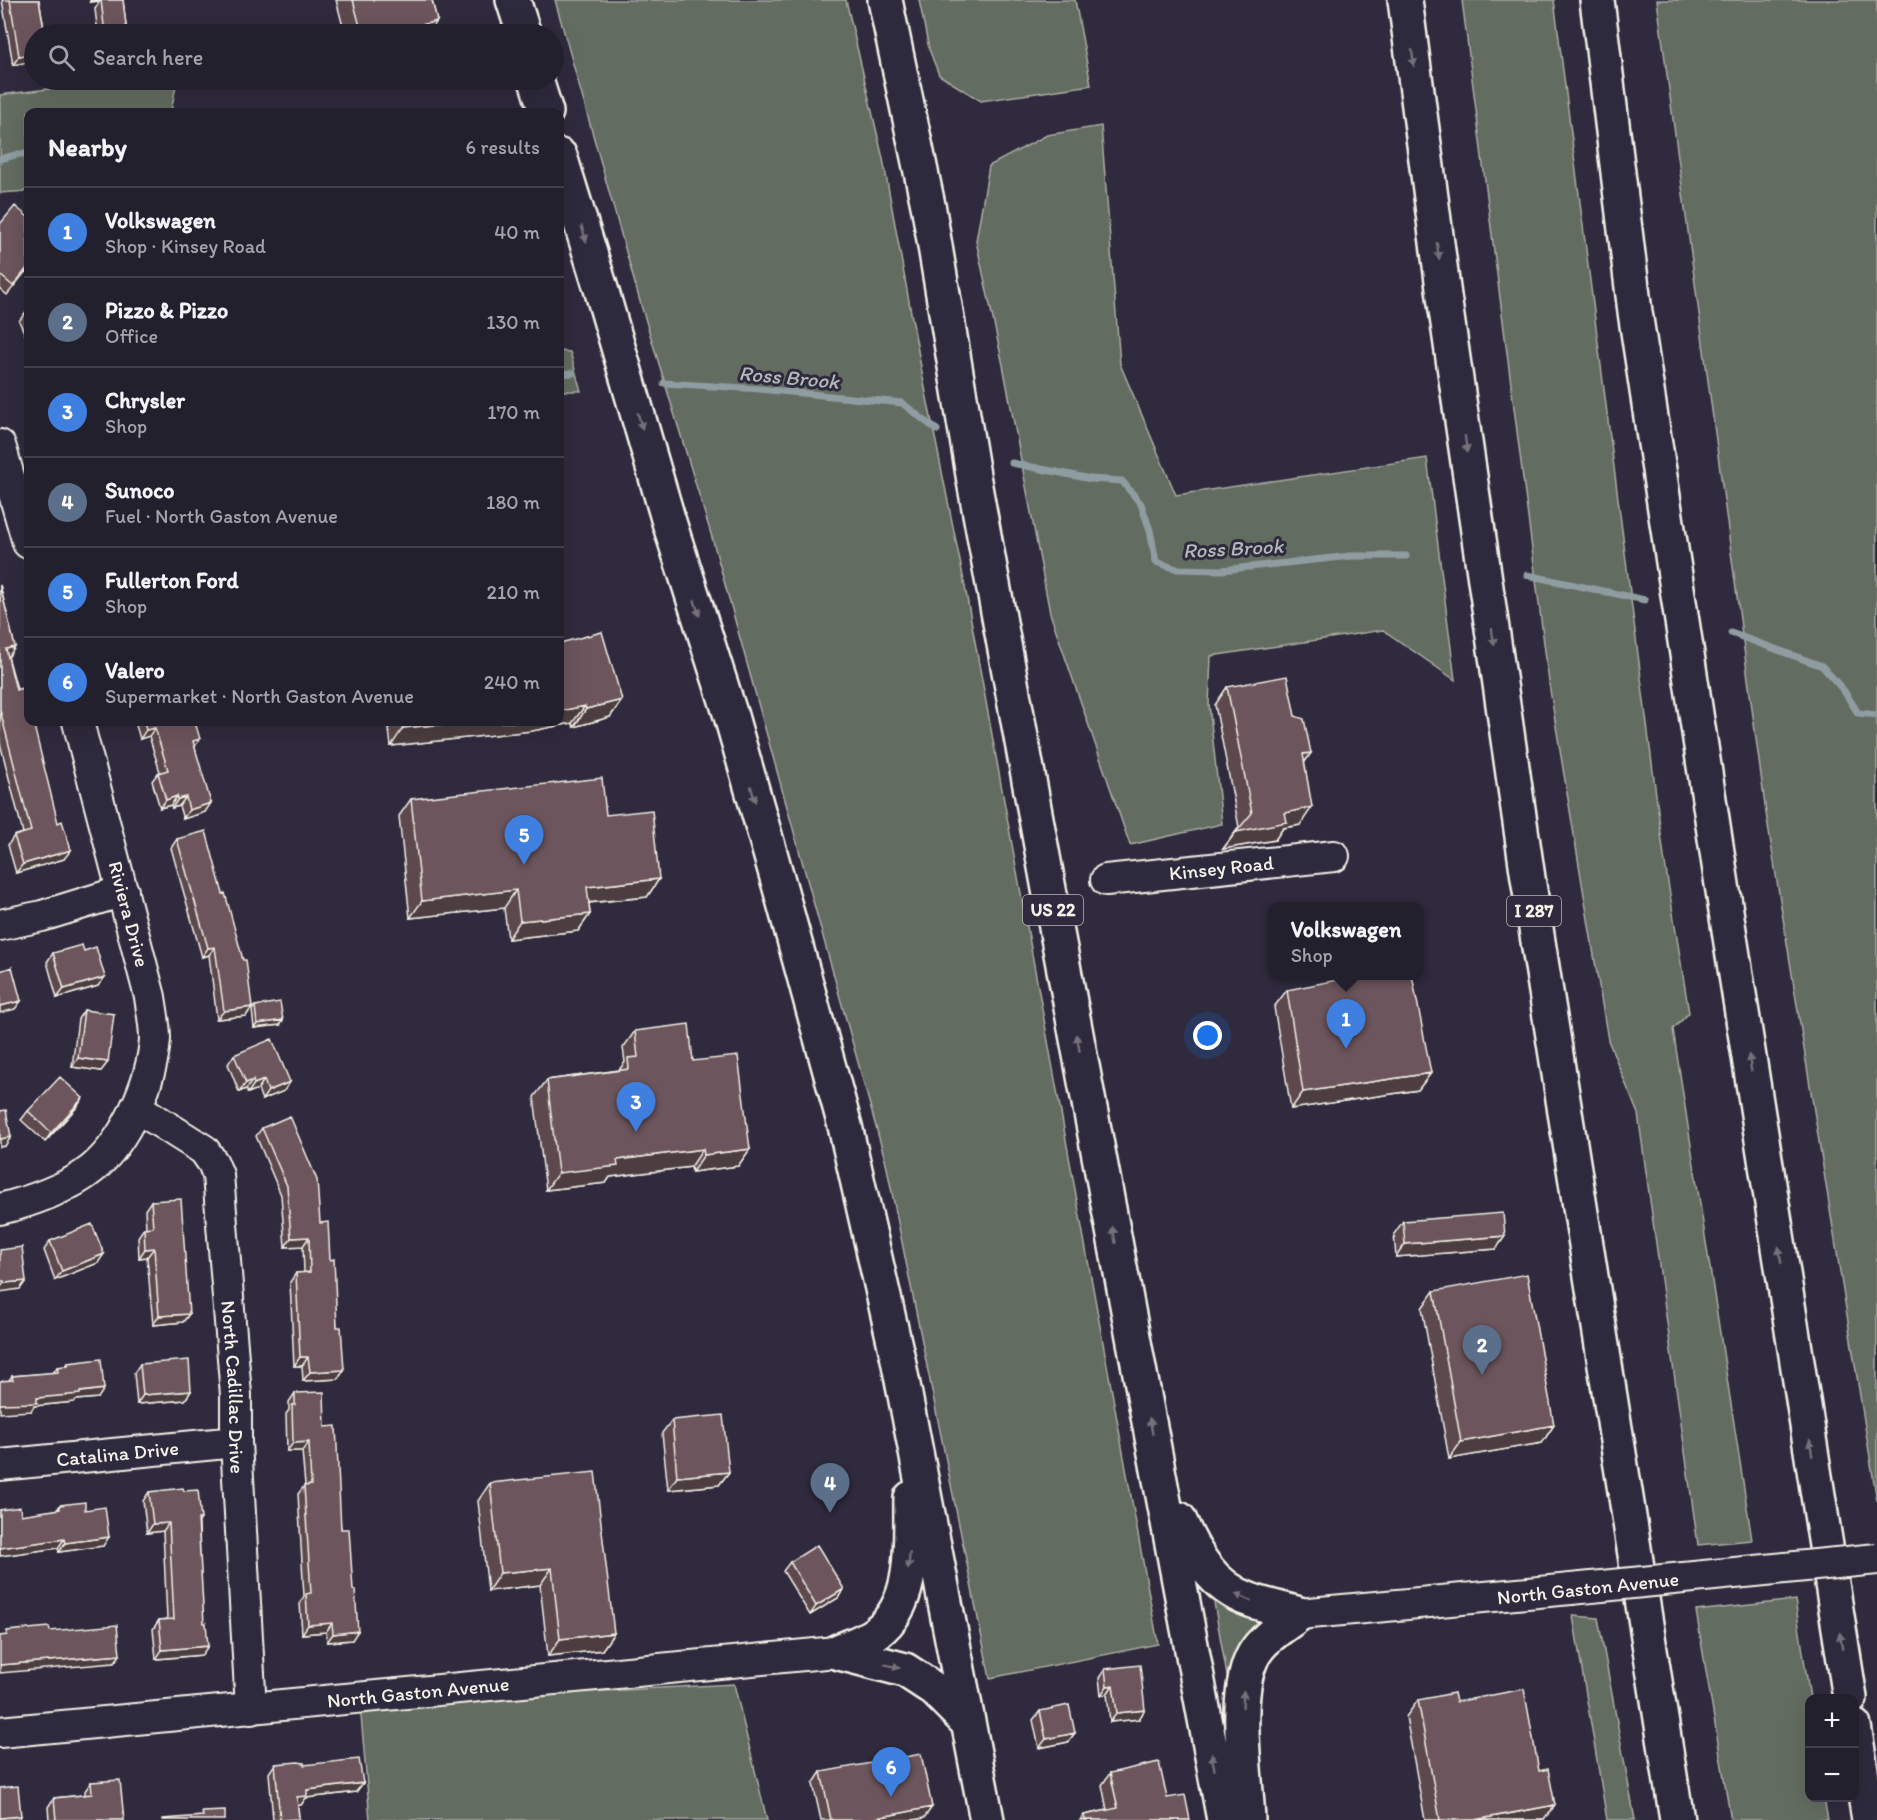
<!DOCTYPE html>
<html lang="en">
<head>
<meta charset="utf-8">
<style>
	:root { --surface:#23202e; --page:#2b2836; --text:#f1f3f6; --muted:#a3a3aa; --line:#403e4a; --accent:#8bbbb9 }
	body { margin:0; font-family:Itim,sans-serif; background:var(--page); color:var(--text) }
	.controls { position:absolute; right:18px; bottom:18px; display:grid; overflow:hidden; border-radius:12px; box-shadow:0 6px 24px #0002 }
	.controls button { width:54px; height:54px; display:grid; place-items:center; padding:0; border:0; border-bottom:2px solid var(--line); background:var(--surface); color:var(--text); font:30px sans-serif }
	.you { position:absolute; left:1208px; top:1036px; width:21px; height:21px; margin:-15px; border:4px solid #fff; border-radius:50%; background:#1a73e8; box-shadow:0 0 0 9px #1a73e833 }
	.badge { display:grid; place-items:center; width:39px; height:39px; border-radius:50%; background:var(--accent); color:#fff; font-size:20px; font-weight:700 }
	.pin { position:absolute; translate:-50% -50px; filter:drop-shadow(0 2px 3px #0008) }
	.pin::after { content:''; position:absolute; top:32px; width:21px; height:18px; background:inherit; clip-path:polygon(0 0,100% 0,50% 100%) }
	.popup { position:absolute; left:1268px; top:902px; width:156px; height:78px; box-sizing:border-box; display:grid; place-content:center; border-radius:12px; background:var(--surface); filter:drop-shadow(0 2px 4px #0005); font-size:20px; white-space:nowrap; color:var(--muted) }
	.popup b { font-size:22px; color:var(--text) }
	.popup::after { content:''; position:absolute; left:50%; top:100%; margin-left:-12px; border:12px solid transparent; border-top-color:var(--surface) }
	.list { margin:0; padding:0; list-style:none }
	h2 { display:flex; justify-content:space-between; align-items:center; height:78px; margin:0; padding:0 24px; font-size:26px }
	h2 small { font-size:20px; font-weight:400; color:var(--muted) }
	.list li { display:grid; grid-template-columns:39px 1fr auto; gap:18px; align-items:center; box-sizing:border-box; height:90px; padding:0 24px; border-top:2px solid var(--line) }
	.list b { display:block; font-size:22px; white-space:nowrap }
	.list p { margin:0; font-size:20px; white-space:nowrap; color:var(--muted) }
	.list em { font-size:20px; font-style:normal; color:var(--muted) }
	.icon { flex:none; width:33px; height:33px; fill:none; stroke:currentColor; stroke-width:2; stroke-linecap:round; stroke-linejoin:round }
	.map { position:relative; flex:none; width:1877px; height:1820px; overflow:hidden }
	.search { position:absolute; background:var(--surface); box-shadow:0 6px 24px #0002; left:24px; top:24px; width:540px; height:66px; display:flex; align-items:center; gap:15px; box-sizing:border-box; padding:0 21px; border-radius:33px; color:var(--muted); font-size:22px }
	.panel { position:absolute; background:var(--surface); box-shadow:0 6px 24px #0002; left:24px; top:108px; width:540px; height:618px; border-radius:12px }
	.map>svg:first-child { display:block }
	.green { fill:#646c60; stroke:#acaea4; stroke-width:1.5 }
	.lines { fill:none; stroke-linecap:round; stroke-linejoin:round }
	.stream { stroke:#8f9da2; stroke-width:7 }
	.minor-casing { stroke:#f4f1e8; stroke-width:34 }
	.highway-casing { stroke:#f4f1e8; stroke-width:38 }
	.minor { stroke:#2f2a3d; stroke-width:30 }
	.highway { stroke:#2f2a3d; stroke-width:33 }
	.minor-bridge-casing { stroke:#f4f1e8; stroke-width:34; stroke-linecap:butt }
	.minor-bridge { stroke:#2f2a3d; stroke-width:30 }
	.wall { fill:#5d494e; stroke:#f4f1e8; stroke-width:1.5 }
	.shaded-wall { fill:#4c3c40; stroke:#f4f1e8; stroke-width:1.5 }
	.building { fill:#6c555b; stroke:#f4f1e8; stroke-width:1.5 }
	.oneway { fill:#747079 }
	.labels { text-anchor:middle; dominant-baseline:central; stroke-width:6; stroke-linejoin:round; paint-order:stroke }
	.shield { fill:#2f2a3d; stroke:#b9b5b5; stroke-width:1.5 }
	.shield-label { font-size:18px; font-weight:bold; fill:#f4f1e8 }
	.street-label { font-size:20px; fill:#f4f1e8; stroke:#2f2a3d }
	.water-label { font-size:21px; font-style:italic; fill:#b1b9ba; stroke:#2f2a3d }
</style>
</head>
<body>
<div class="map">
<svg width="1877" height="1820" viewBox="0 0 1877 1820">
	<rect width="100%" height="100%" fill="#2f2a3d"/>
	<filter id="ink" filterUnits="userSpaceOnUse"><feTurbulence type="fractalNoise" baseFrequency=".0167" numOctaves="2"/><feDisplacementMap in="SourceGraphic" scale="12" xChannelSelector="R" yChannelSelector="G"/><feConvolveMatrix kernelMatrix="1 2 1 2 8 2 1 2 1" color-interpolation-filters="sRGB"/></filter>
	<g filter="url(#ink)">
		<path class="green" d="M555 0H846L883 159 923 378 963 576 1158 1644 990 1678 886 1163 711 534 641 305Z
			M919 0H1075L1091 85 981 101 939 75 929 49Z
			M1462 0H1554L1664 857 1689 1013 1673 1029 1752 1540 1698 1545 1638 1114 1608 1040 1550 690Z
			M1657 0H1877V1501L1766 813Z
			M122 80H177L171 112H28V191L0 193V95Z
			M1101 126 1120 364 1176 495 1427 458 1455 680 1383 630 1211 656 1209 704 1222 824 1130 845 1050 613 1003 365 976 241 989 166 1047 135Z
			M560 351 570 352 581 391H560Z
			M1213 1597 1271 1617 1231 1691 1228 1681Z
			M1795 1600 1810 1698V1798H1824L1828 1820H1731L1696 1611Z
			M1573 1616 1598 1618 1635 1820H1607Z
			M734 1684 767 1820H370L360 1704Z"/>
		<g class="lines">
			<path class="stream" d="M0 159 19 154H28
				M560 374 573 373
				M664 383 760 389 902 403 937 430
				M1012 463 1091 479 1122 481 1141 504 1150 530 1156 562 1177 569 1222 570 1351 556H1406
				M1527 575 1645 600
				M1731 633 1822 666 1844 691 1858 713 1877 715"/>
			<g class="minor-casing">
				<g id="minor">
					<path d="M0 445 28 543"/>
					<path id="s1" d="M1106 880 1334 856"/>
					<path d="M0 925 42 916 123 891"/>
					<path id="s2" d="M136 1107 204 1150 213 1163 218 1175 236 1395V1442L251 1709"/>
					<path d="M0 1209C29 1202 69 1188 92 1169 126 1141 152 1082 155 1039 155 1025 152 1011 150 997L78 722"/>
					<path id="s3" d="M0 1465 236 1442"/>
					<path d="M1299 1614 1571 1589"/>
					<path id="s4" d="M0 1732 836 1652"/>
				</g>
			</g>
			<g class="highway-casing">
				<path id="highway" d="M513 0 524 34
					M885 0 929 210 974 481 1058 938 1224 1820
					M1405 0 1444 296 1528 878 1677 1820
					M1597 0 1635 312 1728 924 1850 1698
					M536 80 546 112
					M560 156 602 292 669 522 731 716 780 888 845 1126 898 1359 987 1820
					M1179 1519C1194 1553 1212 1587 1250 1600 1266 1606 1283 1609 1299 1614
					M836 1652C849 1646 865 1642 877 1632 917 1602 910 1542 911 1498
					M836 1652 905 1670 934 1689 968 1723
					M1854 1726 1869 1820
					M1248 1820C1246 1775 1232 1692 1254 1654 1264 1637 1284 1626 1299 1614"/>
			</g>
			<use href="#minor" class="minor"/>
			<use href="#highway" class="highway"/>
			<g class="minor-bridge-casing">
				<path id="minor-bridge" d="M1571 1589 1877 1559"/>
			</g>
			<use href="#minor-bridge" class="minor-bridge"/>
		</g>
		<path class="wall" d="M2 0H39L45 34 13 65Z
			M90 0H123L127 34H98L95 9 100 1 90 2Z
			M336 0H432L437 21 428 34H345Z
			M28 217V274L26 271 7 295 0 289V224Z
			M28 311V341L19 321 25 313Z
			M0 585 15 647 9 656H8L64 859 16 873 8 845 14 836 23 833 0 743Z
			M560 643 622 700 610 717 574 727 572 723 532 731 391 746 388 722H560Z
			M1227 687 1295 716 1311 753 1304 763 1300 825 1283 828 1275 840 1223 849 1239 827 1215 705Z
			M135 722H195V747L205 812 183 819 179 806 172 808 171 805 160 808 152 781 158 773 160 772 149 736 140 739Z
			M411 799 606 815 659 879 647 897 589 903 590 914 578 931 508 939 504 908 410 918 399 816Z
			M177 839 252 1007 246 1016 217 1019 209 955 202 957 171 848Z
			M84 951 98 986 57 998 47 962 53 953Z
			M1287 990 1431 1073 1418 1090 1291 1109 1274 1007Z
			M255 1006 280 1025 254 1028 252 1010Z
			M84 1010 108 1062 101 1071 72 1067 78 1019Z
			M635 1031 693 1061 750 1149 738 1166 692 1172 691 1167 610 1177 606 1183 546 1190 534 1097 547 1080 619 1070 625 1062 623 1048Z
			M234 1055 290 1082 284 1091 262 1100 258 1089 248 1093 246 1089 239 1092 228 1064Z
			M77 1107 45 1142 21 1120 28 1111Z
			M262 1128 320 1223 330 1260 337 1327 344 1370 338 1379 303 1381 302 1366H294L290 1282 296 1273H304L303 1246 285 1247 281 1195 256 1136Z
			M151 1201 189 1314 183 1322 153 1325 147 1257 139 1258 138 1237 144 1228H146L145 1210Z
			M1403 1221 1505 1236 1496 1249 1396 1257 1394 1234Z
			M50 1241 98 1263 55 1280 44 1250Z
			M1434 1291 1554 1425 1542 1443 1449 1459 1422 1308Z
			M68 1363 98 1398 76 1400 74 1402 34 1406 31 1411 9 1380 12 1376 53 1373 57 1367 66 1366Z
			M140 1364 191 1391 185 1400 137 1404 134 1373Z
			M295 1393 325 1427 341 1529 352 1640 327 1642 326 1632 302 1634 300 1603 304 1596 298 1494 305 1485 302 1451H287L286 1414 289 1410V1402Z
			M672 1420 729 1472 719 1485 668 1490 662 1433Z
			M490 1483 614 1633 602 1650 548 1656 540 1585 488 1591 478 1501Z
			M184 1491 201 1519 199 1522 202 1655 156 1659 153 1629 159 1620 167 1619 163 1531 147 1533 143 1501 149 1492Z
			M60 1505 85 1510 103 1546 59 1552 58 1548 0 1556V1510L21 1515 57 1510Z
			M790 1562 844 1589 838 1598 810 1615 783 1571Z
			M1105 1669 1139 1719 1110 1722 1107 1694 1101 1695 1099 1678Z
			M1418 1700 1456 1702 1539 1771 1555 1805 1544 1820H1425L1406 1717Z
			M1040 1711 1068 1742 1039 1748 1033 1720Z
			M275 1764 304 1765 363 1783 356 1792 306 1798 301 1805H298L299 1820H273L269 1773Z
			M821 1772 924 1818 913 1820H821L813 1784Z
			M1110 1773 1167 1798 1190 1820H1080L1084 1815 1107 1810 1102 1785Z
			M91 1782 124 1820H49L48 1807 54 1798 85 1795V1791Z"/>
		<path class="shaded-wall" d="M92 0H109L90 2Z
			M437 21 428 34H386Z
			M34 54V61L13 65 19 56Z
			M15 647 9 656 0 658 6 649Z
			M622 700 610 717 574 727 586 709Z
			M585 706 572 723 532 731 391 746 403 728 467 722H560V711Z
			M155 728 149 736 140 739 146 730Z
			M200 739 194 748 193 741Z
			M1311 753 1299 770 1303 754Z
			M177 796 171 805 160 808 166 800Z
			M186 797 179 806 172 808 178 799Z
			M211 803 205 812 183 819 189 810Z
			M1312 807 1300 825 1283 828 1275 840 1223 849 1236 832 1285 813Z
			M71 850 64 859 16 873 23 864Z
			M659 879 647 897 575 904 587 887Z
			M516 890 504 908 410 918 422 901Z
			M590 914 578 931 508 939 520 921Z
			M215 947 209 955 202 957 208 948Z
			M105 977 98 986 57 998 64 989Z
			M21 1001 15 1009 0 1013V1006Z
			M252 1007 246 1016 217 1019 224 1011Z
			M283 1020 280 1025 254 1028 257 1024Z
			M78 1058 108 1062 101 1071 72 1067Z
			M1431 1073 1418 1090 1291 1109 1303 1092Z
			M253 1080 246 1089 239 1092 246 1083Z
			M264 1080 258 1089 248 1093 254 1084Z
			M290 1082 284 1091 262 1100 268 1091Z
			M83 1098 77 1107 45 1142 51 1133Z
			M11 1137 5 1146 0 1147V1139Z
			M703 1149 691 1167 610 1177 606 1183 546 1190 558 1173 617 1160Z
			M750 1149 738 1166 692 1172 704 1155Z
			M1505 1236 1496 1249 1396 1257 1405 1244Z
			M309 1237 303 1246 285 1247 291 1238Z
			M154 1248 147 1257 139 1258 145 1249Z
			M104 1254 98 1263 55 1280 62 1271Z
			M26 1281 20 1289 0 1292V1288L4 1283Z
			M189 1314 183 1322 153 1325 159 1316Z
			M300 1357H308L302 1366H294Z
			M344 1370 338 1379 303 1381 310 1372Z
			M104 1389 98 1398 76 1400 74 1402 34 1406 31 1411 0 1413V1404L37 1398Z
			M191 1391 185 1400 137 1404 143 1395Z
			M1554 1425 1542 1443 1449 1459 1461 1442Z
			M309 1442 302 1451H287L293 1443Z
			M729 1472 719 1485 668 1490 677 1477Z
			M169 1523 163 1531 147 1533 153 1524Z
			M109 1537 103 1546 59 1552 65 1543Z
			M64 1539 58 1548 0 1556V1548Z
			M552 1568 540 1585 488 1591 500 1573Z
			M844 1589 838 1598 810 1615 816 1606Z
			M332 1623 326 1632 302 1634 308 1625Z
			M358 1631 352 1640 327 1642 333 1634Z
			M614 1633 602 1650 548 1656 560 1639Z
			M208 1646 202 1655 156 1659 162 1650Z
			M120 1655 114 1663 0 1673V1665Z
			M1113 1685 1107 1694 1101 1695 1107 1686Z
			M1145 1710 1139 1719 1110 1722 1117 1713Z
			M1075 1733 1068 1742 1039 1748 1046 1739Z
			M363 1783 356 1792 306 1798 301 1805 291 1806 297 1797 307 1790Z
			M1555 1805 1544 1820H1475Z
			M932 1807 924 1818 913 1820H866Z
			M21 1816 18 1820H0V1818Z"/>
		<path class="building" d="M10 0H39L45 34H34V54L19 56Z
			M101 0H123L127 34H105Z
			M353 0H432L437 21 386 34H362Z
			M15 206 28 217V267L13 286 0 275V224Z
			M28 311V319L25 313Z
			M0 585 15 647 6 649 16 690 25 687 28 703V722H33L58 823 62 821 71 850 23 864 14 836 31 831 0 710Z
			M602 632 622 700 586 709 585 706 560 711V643Z
			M1287 676 1295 716 1304 719 1311 753 1303 754 1312 807 1285 813 1287 822 1236 832 1252 813 1227 687Z
			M144 722H195L200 739 193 741 211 803 189 810 186 797 178 799 177 796 166 800 158 773 168 770 155 728 146 730Z
			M402 722H467L403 728Z
			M602 778 606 815 652 810 659 879 587 887 590 914 520 921 516 890 422 901 411 799Z
			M206 831 223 894 225 893 243 960H246L252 1007 224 1011 215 947 208 948 177 839Z
			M82 945 84 951 96 947 105 977 64 989 53 953Z
			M12 967 21 1001 0 1006V971Z
			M1362 975H1412L1431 1073 1303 1092 1287 990Z
			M280 1002 283 1020 257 1024 255 1006Z
			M84 1010 114 1014 108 1062 78 1058Z
			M689 1024 693 1061 738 1056 750 1149 704 1155 703 1149 617 1160 618 1166 558 1173 547 1080 629 1069 628 1058 638 1057 635 1031Z
			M272 1039 290 1082 268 1091 264 1080 254 1084 253 1080 246 1083 234 1055Z
			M60 1077 83 1098 51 1133 28 1111Z
			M6 1110 11 1137 0 1139V1111Z
			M290 1116 317 1180 320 1223 328 1222 330 1260 334 1259 337 1327H341L344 1370 310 1372 308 1357H300L296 1273 310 1272 309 1237 291 1238 287 1186 262 1128Z
			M181 1199 189 1314 159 1316 154 1248 145 1249 144 1228 153 1227 151 1201Z
			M1503 1213 1505 1236 1405 1244 1403 1221Z
			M92 1224 104 1254 62 1271 50 1241Z
			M22 1247 26 1281 4 1283V1281H0V1250Z
			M1527 1274 1554 1425 1461 1442 1434 1291Z
			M101 1359 104 1389 80 1392V1394L37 1398V1403L0 1404V1381L13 1380 12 1376 58 1372 57 1367 68 1366V1363Z
			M189 1360 191 1391 143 1395 140 1364Z
			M324 1392 325 1427 336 1426 341 1529H349L353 1590H355L358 1631 333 1634 332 1623 308 1625 306 1594 311 1593 304 1486 311 1485 309 1442 293 1443 292 1405H295V1393Z
			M723 1415 729 1472 677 1477 672 1420Z
			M595 1472 614 1633 560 1639 552 1568 500 1573 490 1483Z
			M183 1488 184 1491 198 1490 201 1519H198L204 1623H206L208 1646 162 1650 159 1620 174 1619 169 1523 153 1524 149 1492Z
			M85 1502V1510L105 1507 109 1537 65 1543 64 1539 0 1548V1510L20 1507 21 1515 60 1509V1505Z
			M817 1545 844 1589 816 1606 790 1562Z
			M117 1625 120 1655 0 1665V1636L7 1635V1631L49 1627 50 1631Z
			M1140 1665 1145 1710 1117 1713 1113 1685 1107 1686 1105 1669Z
			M1524 1689 1539 1771 1548 1769 1555 1805 1475 1820H1440L1418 1700 1454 1693 1456 1702Z
			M1069 1705 1075 1733 1046 1739 1040 1711Z
			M921 1754 932 1807 866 1820H831L821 1772Z
			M359 1759 363 1783 307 1790V1796L297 1797 299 1819 280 1820 275 1764 298 1762 304 1763V1765Z
			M1159 1762 1167 1798 1185 1795 1190 1820H1085L1084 1815 1118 1808 1110 1773Z
			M120 1780 124 1820H56L54 1798 92 1794 91 1782Z
			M18 1786 21 1816 0 1818V1788Z
			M225 1811V1820H163V1819L203 1816 202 1812Z"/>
		<defs><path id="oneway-solid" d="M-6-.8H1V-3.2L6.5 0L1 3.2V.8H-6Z" transform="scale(1.5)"/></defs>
		<g class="oneway">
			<use href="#oneway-solid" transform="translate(1413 58) rotate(83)"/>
			<use href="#oneway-solid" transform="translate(584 234) rotate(73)"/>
			<use href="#oneway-solid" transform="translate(1438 251) rotate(82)"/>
			<use href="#oneway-solid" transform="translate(640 421) rotate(74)"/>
			<use href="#oneway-solid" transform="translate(1466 444) rotate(82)"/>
			<use href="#oneway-solid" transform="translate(697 608) rotate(72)"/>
			<use href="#oneway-solid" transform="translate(1493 637) rotate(82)"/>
			<use href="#oneway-solid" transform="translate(753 794) rotate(74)"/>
			<use href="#oneway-solid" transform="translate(1078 1043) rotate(-101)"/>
			<use href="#oneway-solid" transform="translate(1750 1063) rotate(-99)"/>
			<use href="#oneway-solid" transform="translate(1114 1235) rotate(-101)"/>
			<use href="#oneway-solid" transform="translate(1780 1255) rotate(-99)"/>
			<use href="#oneway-solid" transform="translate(1151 1426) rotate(-101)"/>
			<use href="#oneway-solid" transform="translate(1811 1448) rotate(-99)"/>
			<use href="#oneway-solid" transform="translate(909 1561) rotate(95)"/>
			<use href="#oneway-solid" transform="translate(1243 1597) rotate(-155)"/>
			<use href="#oneway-solid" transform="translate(1841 1641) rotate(-99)"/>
			<use href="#oneway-solid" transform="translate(892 1666) rotate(14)"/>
			<use href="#oneway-solid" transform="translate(1243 1699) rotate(-87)"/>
			<use href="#oneway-solid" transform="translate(1213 1762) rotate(-101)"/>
		</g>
	</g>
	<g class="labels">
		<g class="shield">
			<rect x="1023" y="895" width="60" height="30" rx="4.5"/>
			<rect x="1507" y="896" width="54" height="30" rx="4.5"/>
		</g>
		<g class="shield-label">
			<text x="1053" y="910">US 22</text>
			<text x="1534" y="911">I 287</text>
		</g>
		<g class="street-label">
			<text stroke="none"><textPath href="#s1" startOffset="116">Kinsey Road</textPath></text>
			<text transform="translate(129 914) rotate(75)">Riviera Drive</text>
			<text stroke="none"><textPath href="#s2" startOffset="322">North Cadillac Drive</textPath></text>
			<text stroke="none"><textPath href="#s3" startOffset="118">Catalina Drive</textPath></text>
			<text transform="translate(1588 1588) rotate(-6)">North Gaston Avenue</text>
			<text stroke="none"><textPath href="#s4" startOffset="420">North Gaston Avenue</textPath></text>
		</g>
		<g class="water-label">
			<text transform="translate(789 377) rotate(5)">Ross Brook</text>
			<text transform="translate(1233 548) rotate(-3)">Ross Brook</text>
		</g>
	</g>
</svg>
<div class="controls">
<button>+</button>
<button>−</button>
</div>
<div class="you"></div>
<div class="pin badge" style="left:1346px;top:1049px;background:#3f7fe0">1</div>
<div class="popup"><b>Volkswagen</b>Shop</div>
<div class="pin badge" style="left:1482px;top:1375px;background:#5c6f8a">2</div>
<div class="pin badge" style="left:636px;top:1132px;background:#3f7fe0">3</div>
<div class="pin badge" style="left:830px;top:1513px;background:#5c6f8a">4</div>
<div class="pin badge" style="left:524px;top:865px;background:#3f7fe0">5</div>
<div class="pin badge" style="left:891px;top:1797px;background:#3f7fe0">6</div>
<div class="search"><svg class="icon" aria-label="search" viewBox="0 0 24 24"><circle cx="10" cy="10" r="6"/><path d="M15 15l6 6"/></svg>Search here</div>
<section class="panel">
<h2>Nearby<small>6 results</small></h2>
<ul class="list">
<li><span class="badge" style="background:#3f7fe0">1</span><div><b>Volkswagen</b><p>Shop · Kinsey Road</p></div><em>40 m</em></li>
<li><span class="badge" style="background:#5c6f8a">2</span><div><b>Pizzo &amp; Pizzo</b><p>Office</p></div><em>130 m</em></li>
<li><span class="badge" style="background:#3f7fe0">3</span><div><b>Chrysler</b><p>Shop</p></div><em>170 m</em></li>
<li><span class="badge" style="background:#5c6f8a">4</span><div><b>Sunoco</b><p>Fuel · North Gaston Avenue</p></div><em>180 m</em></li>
<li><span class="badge" style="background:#3f7fe0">5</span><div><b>Fullerton Ford</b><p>Shop</p></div><em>210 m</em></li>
<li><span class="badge" style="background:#3f7fe0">6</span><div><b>Valero</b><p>Supermarket · North Gaston Avenue</p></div><em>240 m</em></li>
</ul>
</section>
</div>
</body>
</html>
